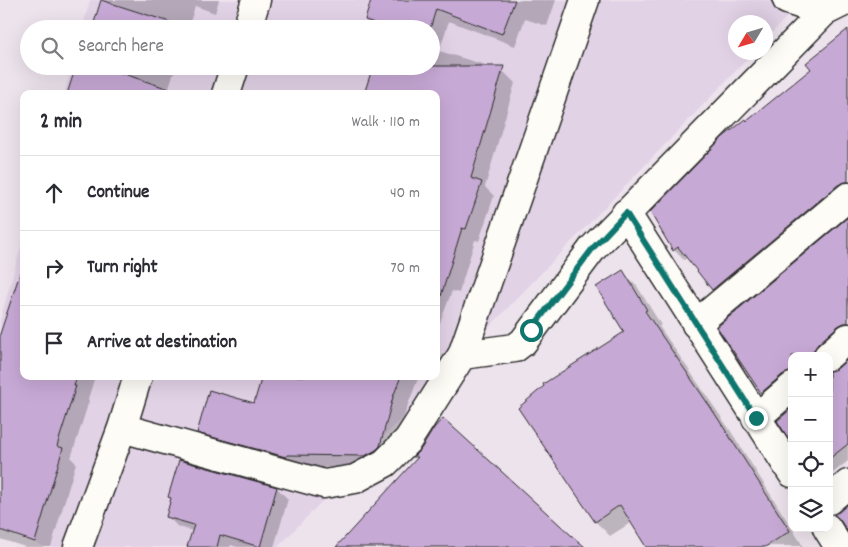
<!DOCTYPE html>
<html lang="en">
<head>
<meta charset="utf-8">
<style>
	:root { --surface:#fff; --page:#f7f7f7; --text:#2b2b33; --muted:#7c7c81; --line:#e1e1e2 }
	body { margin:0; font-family:Dekko,sans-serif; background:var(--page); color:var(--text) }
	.controls { position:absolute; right:15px; bottom:15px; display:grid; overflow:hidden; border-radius:10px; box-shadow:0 5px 20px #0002 }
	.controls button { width:45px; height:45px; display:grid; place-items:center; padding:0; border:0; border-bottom:1px solid var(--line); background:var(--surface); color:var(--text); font:25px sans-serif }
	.compass { position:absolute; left:728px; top:15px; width:45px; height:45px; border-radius:50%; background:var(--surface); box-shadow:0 5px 20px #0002; rotate:232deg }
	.stop { position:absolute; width:15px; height:15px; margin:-11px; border:4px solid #0f766e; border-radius:50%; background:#fff }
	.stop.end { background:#0f766e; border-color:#fff; box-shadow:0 1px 5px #0008 }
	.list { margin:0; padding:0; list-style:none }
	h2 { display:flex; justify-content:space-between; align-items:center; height:65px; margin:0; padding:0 20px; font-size:21px }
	h2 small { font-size:16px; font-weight:400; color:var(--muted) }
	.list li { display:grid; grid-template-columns:32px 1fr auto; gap:15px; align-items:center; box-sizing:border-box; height:75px; padding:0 20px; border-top:1px solid var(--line) }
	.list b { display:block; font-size:19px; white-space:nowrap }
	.list em { font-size:16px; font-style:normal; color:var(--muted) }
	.icon { flex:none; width:28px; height:28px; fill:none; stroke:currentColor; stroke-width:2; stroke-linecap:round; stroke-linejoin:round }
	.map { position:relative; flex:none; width:848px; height:547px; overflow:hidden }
	.search { position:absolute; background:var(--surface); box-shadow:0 5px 20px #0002; left:20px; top:20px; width:420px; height:55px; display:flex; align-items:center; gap:12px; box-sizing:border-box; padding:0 18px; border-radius:28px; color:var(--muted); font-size:19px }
	.panel { position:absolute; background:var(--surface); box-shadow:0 5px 20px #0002; left:20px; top:90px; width:420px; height:290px; border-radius:10px }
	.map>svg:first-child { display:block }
	.built { fill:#e2d2e6 }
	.shadow { fill:#0003 }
	.building { fill:#c7a9d5; stroke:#2b2b2b }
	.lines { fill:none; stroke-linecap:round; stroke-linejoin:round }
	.minor-casing { stroke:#2b2b2b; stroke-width:31 }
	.minor { stroke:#fdfcf7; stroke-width:28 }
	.route { stroke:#0f766e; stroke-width:6 }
</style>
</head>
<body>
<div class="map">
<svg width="848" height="547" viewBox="0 0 848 547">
	<rect width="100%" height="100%" fill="#ede3ed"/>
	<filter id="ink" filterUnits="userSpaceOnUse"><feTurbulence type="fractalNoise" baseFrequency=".02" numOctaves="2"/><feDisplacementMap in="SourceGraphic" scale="10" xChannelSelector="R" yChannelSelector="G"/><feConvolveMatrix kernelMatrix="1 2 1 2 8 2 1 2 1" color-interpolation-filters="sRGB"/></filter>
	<g filter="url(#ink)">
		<path class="built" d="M90 0H803L766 39V22H736V52L753 53 278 547H45L0 527V320L24 236V376H436V94H64L72 66H431V29H82Z"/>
		<path class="shadow" d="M102 0H219L215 13 195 6 188 29H93Z
			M373 0H556L547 26 525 19 515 46 449 21 439 51 502 70 515 83 485 187 494 196 479 241 475 240 459 293 452 291 436 333V94L431 66V29H375L366 20Z
			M848 31V195L723 299 713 289 688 257 684 260 674 250 747 122 813 69Z
			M77 66H176L168 90Z
			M848 219V336L827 356H792V385L771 403 762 393 719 327Z
			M623 272 637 286 661 325 659 326 730 430 803 546 648 547 632 522 610 536 596 522 520 408 626 333Z
			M24 273V376H95L88 399 89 401 71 458 76 463 51 547H25L0 539V338L12 309Z
			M848 361V461L829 476V372L839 369Z
			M264 376H419L406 410 393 459 379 468 300 467 212 445 199 432 255 405Z
			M180 462 277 488 288 499 274 547H237L231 545 230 547H189L193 531 178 527 167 516Z"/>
		<path class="building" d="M101 0 179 25V29H92Z
			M371 0H515L502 34 436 9 430 29H391L365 20Z
			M848 29V182H845L838 185 712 290 678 247 673 251 650 212 723 137 746 119 747 121 811 69 806 63Z
			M76 66H100L172 90V94H67Z
			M373 66H504L471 178 482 182 466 229 462 228 441 296 436 295V94H364Z
			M848 217V323H844L838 326 818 344 813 351V356H792V372H789L782 375 761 393 717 327Z
			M623 270 647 310 645 311 715 414 790 531 765 547H646L620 505 595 522 518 408 544 386 543 384 624 332 596 287Z
			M20 273 24 274V376H77L74 386H76L57 446 63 448 35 542 0 530V334Z
			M848 359V444L829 459V371L838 368Z
			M262 376H401L393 397 380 446 376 450 365 456 287 455 286 457 197 433 209 390 254 403Z
			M792 408V444L777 421Z
			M443 418 572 536 585 547H336L418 457H413L421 449 434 428Z
			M179 460 277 487 260 547 220 535 217 547H187L194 525 166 517 171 498 168 497Z
			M848 504V532L840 520 834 514 839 512Z"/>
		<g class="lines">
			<g class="minor-casing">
				<path id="minor" d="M787 0 824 12 848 0
					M247 29 256 0
					M226 94 235 66
					M626 213 792 473
					M696 324 848 197
					M462 355 585 0
					M828 356 848 338
					M756 418 792 387
					M122 428 324 484 355 479 385 463 408 440 462 355 515 348 523 342 593 248 824 12
					M829 500 848 484
					M827 528 839 547
					M78 547 122 428 138 376"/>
			</g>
			<use href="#minor" class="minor"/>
		</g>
	</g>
	<g class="lines" filter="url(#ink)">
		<path class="route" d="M531 330 593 248 626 213 756 418"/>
	</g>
</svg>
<div class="controls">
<button>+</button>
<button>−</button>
<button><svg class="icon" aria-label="locate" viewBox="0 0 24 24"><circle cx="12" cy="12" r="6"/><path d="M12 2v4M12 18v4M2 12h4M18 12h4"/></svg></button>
<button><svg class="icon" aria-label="layers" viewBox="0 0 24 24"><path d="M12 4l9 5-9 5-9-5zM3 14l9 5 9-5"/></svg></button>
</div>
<svg class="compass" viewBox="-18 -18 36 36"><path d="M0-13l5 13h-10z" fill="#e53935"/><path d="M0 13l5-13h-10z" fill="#7c7c81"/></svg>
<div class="stop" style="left:531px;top:330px"></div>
<div class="stop end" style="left:756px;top:418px"></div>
<div class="search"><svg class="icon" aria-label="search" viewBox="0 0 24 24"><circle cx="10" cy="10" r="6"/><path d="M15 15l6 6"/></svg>Search here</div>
<section class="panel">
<h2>2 min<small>Walk · 110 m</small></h2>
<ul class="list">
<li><svg class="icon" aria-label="ahead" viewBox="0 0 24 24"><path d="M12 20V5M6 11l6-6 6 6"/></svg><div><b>Continue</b></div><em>40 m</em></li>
<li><svg class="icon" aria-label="right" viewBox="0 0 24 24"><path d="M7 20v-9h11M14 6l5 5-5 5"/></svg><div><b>Turn right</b></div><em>70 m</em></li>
<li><svg class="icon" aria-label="arrive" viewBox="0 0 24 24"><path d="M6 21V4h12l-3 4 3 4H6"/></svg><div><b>Arrive at destination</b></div></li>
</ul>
</section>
</div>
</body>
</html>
